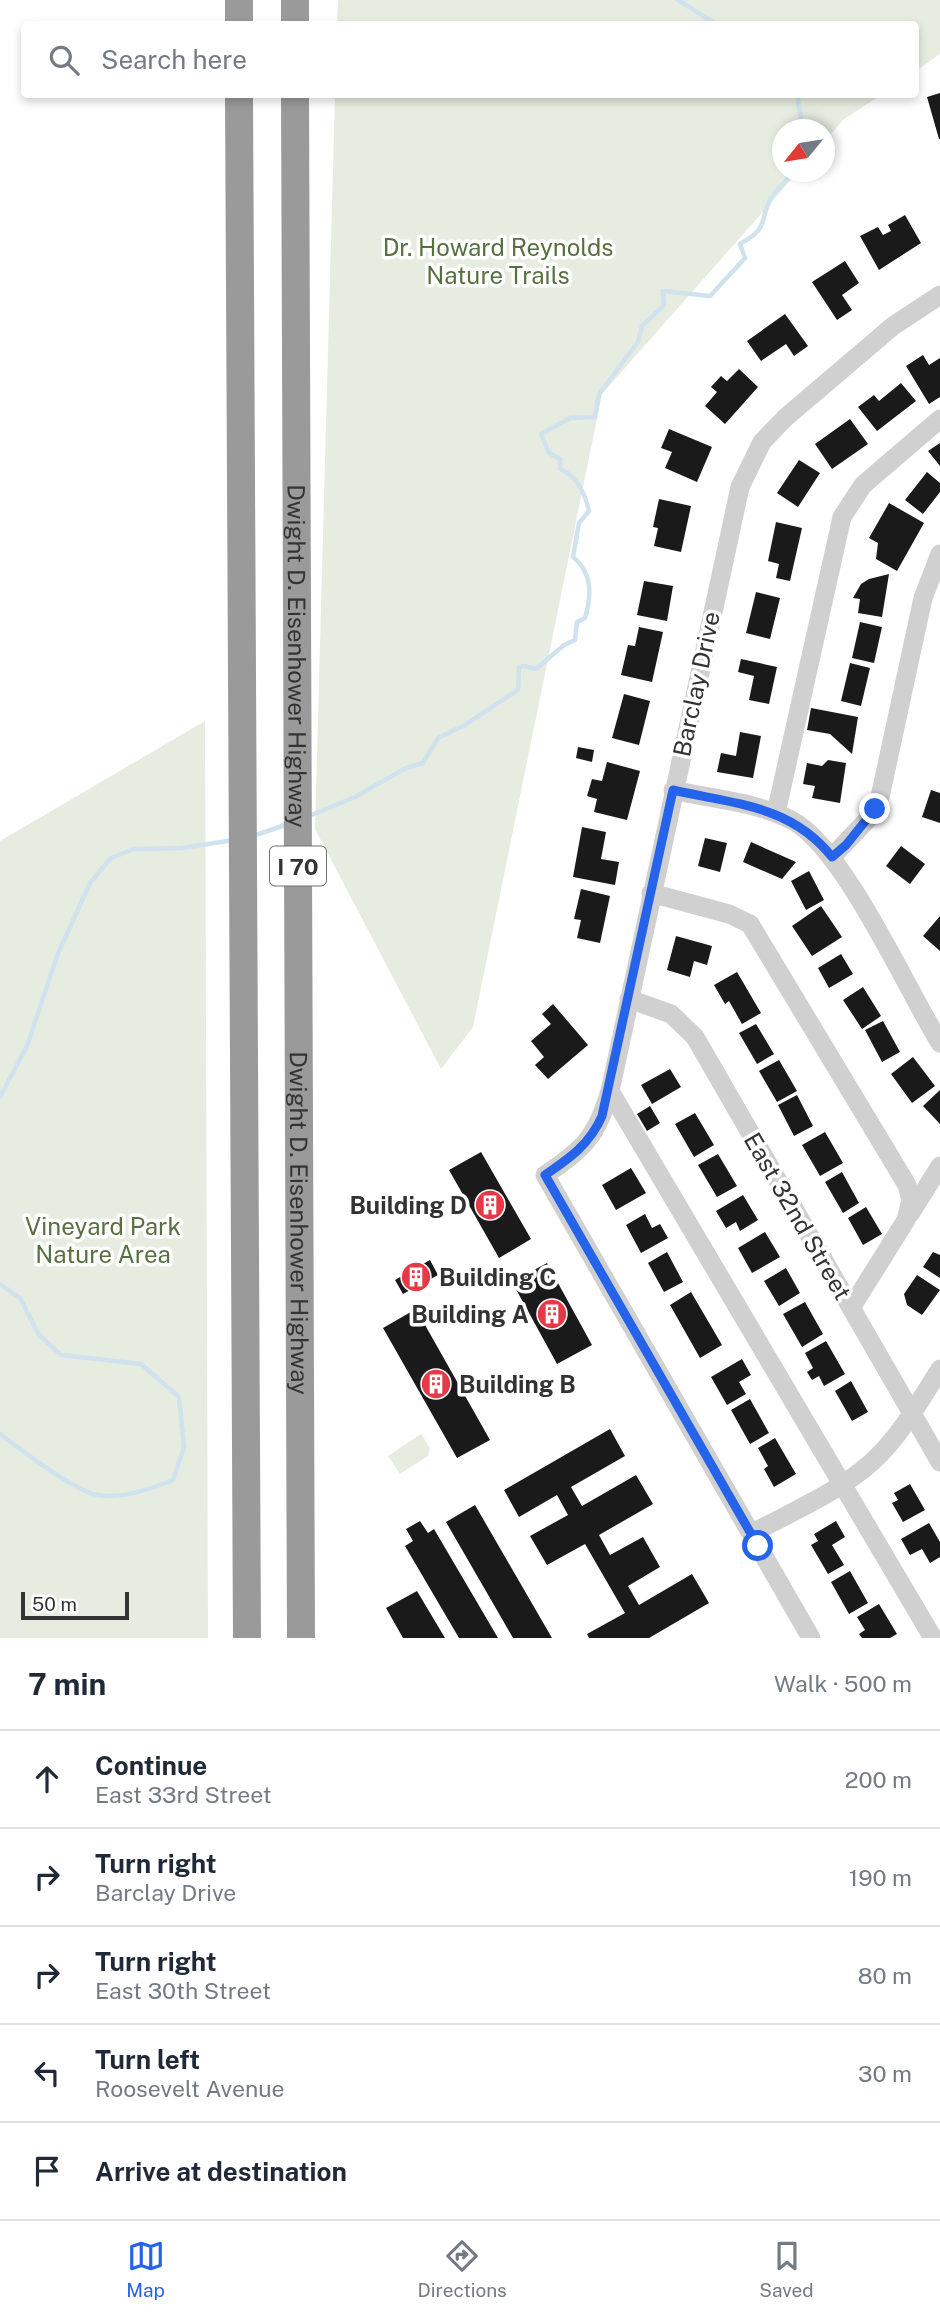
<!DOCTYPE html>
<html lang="en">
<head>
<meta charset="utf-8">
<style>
	:root { --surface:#fff; --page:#f2f2f3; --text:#1f2937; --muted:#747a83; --line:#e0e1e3; --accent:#2563eb }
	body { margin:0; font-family:"Public Sans",sans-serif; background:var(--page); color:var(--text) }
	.compass { position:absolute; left:772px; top:119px; width:63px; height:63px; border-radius:50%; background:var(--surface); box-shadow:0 4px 10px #0003; rotate:240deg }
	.scale { position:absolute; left:21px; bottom:18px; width:108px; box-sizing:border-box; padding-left:7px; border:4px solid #333; border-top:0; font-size:19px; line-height:24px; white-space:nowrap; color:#333; -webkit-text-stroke:5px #fff; paint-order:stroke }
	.stop { position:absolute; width:21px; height:21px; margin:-16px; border:5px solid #2563eb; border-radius:50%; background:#fff }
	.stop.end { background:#2563eb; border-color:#fff; box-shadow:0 2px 7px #0008 }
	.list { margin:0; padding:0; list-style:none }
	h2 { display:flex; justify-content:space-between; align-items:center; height:91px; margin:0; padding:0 28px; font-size:30px }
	h2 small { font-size:23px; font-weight:400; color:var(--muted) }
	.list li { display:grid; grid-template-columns:46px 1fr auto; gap:21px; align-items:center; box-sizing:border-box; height:98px; padding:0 28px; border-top:2px solid var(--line) }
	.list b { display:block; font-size:26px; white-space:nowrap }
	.list p { margin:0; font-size:23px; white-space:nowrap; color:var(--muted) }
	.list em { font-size:23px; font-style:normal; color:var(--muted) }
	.icon { flex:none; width:38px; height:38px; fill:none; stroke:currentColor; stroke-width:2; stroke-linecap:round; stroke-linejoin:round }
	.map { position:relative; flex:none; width:940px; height:1638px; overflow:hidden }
	.search { position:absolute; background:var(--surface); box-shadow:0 4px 10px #0003; left:21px; right:21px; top:21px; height:77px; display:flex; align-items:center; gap:18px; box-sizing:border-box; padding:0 24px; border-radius:7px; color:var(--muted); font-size:26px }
	.sheet { height:581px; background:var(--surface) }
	nav { display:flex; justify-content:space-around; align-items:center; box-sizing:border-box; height:98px; border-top:2px solid var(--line); background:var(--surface); font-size:19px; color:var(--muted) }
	nav a { display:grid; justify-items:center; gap:4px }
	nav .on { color:var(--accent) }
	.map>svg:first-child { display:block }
	.green { fill:#e6ecdf }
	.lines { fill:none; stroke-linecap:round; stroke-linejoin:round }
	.stream { stroke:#cfe2ee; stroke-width:4.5 }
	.building { fill:#1a1a1a }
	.minor { stroke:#d0d0d0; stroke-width:19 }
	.highway { stroke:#9a9a9a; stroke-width:28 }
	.route { stroke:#2563eb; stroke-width:9 }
	.labels { text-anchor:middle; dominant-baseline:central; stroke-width:7; stroke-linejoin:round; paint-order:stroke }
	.shield { fill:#fff; stroke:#707070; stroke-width:2 }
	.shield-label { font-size:23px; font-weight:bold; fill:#333 }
	.park-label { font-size:24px; fill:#56703f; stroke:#fff }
	.street-label { font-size:24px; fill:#333; stroke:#fff }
	.poi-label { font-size:24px; font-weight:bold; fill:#333; stroke:#fff; text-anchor:end }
</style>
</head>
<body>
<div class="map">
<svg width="940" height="1638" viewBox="0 0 940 1638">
	<rect width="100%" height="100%" fill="#fff"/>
	<path class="green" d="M338 0H940V54L916 71V24H337Z
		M335 95H881L844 119 825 141 824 130H782V172H798L602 394 473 1027 441 1069 315 829Z
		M205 721 208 1638H0V841Z
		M421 1434 430 1448 428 1456 400 1474 388 1456Z"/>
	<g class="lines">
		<path class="stream" d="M678 0 716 24
			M729 24H738
			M797 94 803 130
			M309 816 355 797 406 768 423 763 438 738 465 725 518 690 519 668 524 666 536 669 564 645 575 640 577 622 585 618C592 595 592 572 573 557L579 523 589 511C585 493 577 476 560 469V459L549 453 541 434 570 418 595 417 599 394 638 342 642 326 664 305 663 291 710 296 745 258 740 244C770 227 758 223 771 198 776 189 787 181 793 172
			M253 836 288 824
			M0 1097 27 1046 57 956 90 883 111 858 134 849 182 848 234 840
			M0 1284 20 1298 39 1335 61 1355 141 1364 179 1397 184 1447 173 1480C150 1489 123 1499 98 1495 76 1492 20 1449 0 1434"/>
	</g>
	<path class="building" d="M940 93V139H939L927 97Z
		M905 215 921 243 879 270 860 236 878 227 883 235 891 231 888 225Z
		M845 261 859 283 842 295 852 310 837 320 812 282Z
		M785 314 808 346 794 356 786 344 761 361 747 341Z
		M923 355 929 365 940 358V397L929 404 906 366Z
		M739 369 758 387 725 424 705 406 717 392 711 387 721 376 727 381Z
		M901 383 916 401 877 431 858 407 874 395 879 401Z
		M850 419 868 444 832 469 815 444Z
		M669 429 712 447 697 482 665 468 672 452 661 448Z
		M940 443V466L928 451Z
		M799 460 820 473 798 507 777 493Z
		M927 472 940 483V492L923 514 905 500Z
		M659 499 691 506 681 552 654 546 658 528 653 527Z
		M889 503 924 523 897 571 876 559 878 543 869 538Z
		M776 522 802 528 790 581 776 578 779 564 768 561Z
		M889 574 882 617 858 613 860 599 853 598 861 584 869 579Z
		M644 581 673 586 667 621 637 615Z
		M756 592 780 598 770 639 746 633Z
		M860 622 882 627 874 663 852 658Z
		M639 627 663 632 652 682 621 675 628 645 635 646Z
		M741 659 777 667 769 704 749 700 754 676 738 672Z
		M850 663 870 668 861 706 841 701Z
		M624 694 650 701 639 745 612 738Z
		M811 708 858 717 852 754 830 734 807 730Z
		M740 732 761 736 753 778 717 772 721 753 736 756Z
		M578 747 594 750 592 762 576 758Z
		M828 760 846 763 840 803 812 798 815 786 803 784 807 763 822 766Z
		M607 762 640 771 627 820 594 812 597 799 587 796 592 779 602 781Z
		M931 790 940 793V823L922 817Z
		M582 827 606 832 601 859 619 862 615 885 573 877Z
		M705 838 727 843 720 872 698 866Z
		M751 842 796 862 782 879 743 862Z
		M901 846 925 864 910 884 886 866Z
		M809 871 824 900 806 910 791 881Z
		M581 889 610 896 600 943 577 938 581 920 574 919Z
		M821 906 842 937 812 956 792 926Z
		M940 916V951L923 936Z
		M676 936 712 946 707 965 694 961 690 977 667 970Z
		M841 954 853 974 829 988 818 968Z
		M737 972 761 1013 742 1024 729 1001 725 1004 714 985Z
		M863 987 881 1016 862 1029 843 1000Z
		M553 1004 588 1045 548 1079 535 1065 544 1057 531 1041 551 1024 542 1014Z
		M883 1021 900 1052 882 1062 865 1030Z
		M756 1024 774 1054 757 1064 739 1033Z
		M913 1057 935 1086 912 1103 891 1074Z
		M779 1060 797 1091 777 1102 759 1071Z
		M670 1069 681 1087 652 1104 641 1085Z
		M940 1090V1124L923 1106Z
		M797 1095 813 1126 794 1136 778 1105Z
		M650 1106 660 1123 647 1131 637 1114Z
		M695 1113 714 1145 694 1157 675 1124Z
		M825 1132 843 1163 820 1176 802 1145Z
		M481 1152 531 1239 499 1258 449 1170Z
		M718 1154 737 1186 717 1197 698 1165Z
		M631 1168 646 1193 616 1210 602 1185Z
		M842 1172 859 1203 843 1213 825 1182Z
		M743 1195 758 1220 740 1231 736 1222 726 1228 716 1211Z
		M866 1207 882 1234 863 1245 848 1218Z
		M645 1214 652 1228 660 1224 668 1238 641 1253 626 1225Z
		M765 1232 780 1257 752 1273 738 1248Z
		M667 1252 683 1282 664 1292 648 1263Z
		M933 1252 940 1255V1278L923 1267Z
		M430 1260 438 1275 403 1294 395 1280Z
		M547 1263 592 1345 557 1364 512 1282Z
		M786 1268 800 1293 779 1306 764 1281Z
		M917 1275 940 1290 922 1315 907 1305 904 1294Z
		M691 1292 722 1345 700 1358 670 1305Z
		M805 1302 823 1334 802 1347 783 1314Z
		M416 1309 490 1440 457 1458 383 1328Z
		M826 1341 845 1374 824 1386 819 1376 812 1380 807 1372 813 1368 805 1353Z
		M742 1359 751 1375 739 1382 746 1394 727 1405 711 1377Z
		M851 1381 868 1412 852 1421 835 1391Z
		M750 1399 769 1433 750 1444 731 1410Z
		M610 1429 625 1456 571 1487 582 1506 636 1475 653 1504 599 1535 610 1555 643 1537 660 1567 628 1586 639 1605 692 1574 709 1603 649 1638H589L587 1634 625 1613 585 1544 547 1565 530 1536 568 1515 557 1495 519 1517 504 1490Z
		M775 1438 796 1474 774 1487 764 1469 768 1466 758 1448Z
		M910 1484 925 1510 903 1522 892 1503 898 1500 894 1493Z
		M475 1505 552 1638H513L446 1522Z
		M420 1521 428 1533 434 1529 498 1638H459L405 1546 413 1541 406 1529Z
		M836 1521 845 1537 832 1545 844 1565 828 1574 811 1545 818 1541 814 1534Z
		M929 1523 940 1542V1557L930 1563 922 1549 910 1555 901 1539Z
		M850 1571 868 1603 849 1614 831 1582Z
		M417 1591 445 1638H403L386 1608Z
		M879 1604 897 1634 890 1638H862L859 1634 865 1630 857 1617Z"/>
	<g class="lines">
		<path class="minor" d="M673 790C711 799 758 802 793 821 845 850 906 988 940 1043
			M776 813 842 517 863 485 940 419
			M832 857 868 819 880 797 923 598 940 554
			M651 893 729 914 750 924 907 1185 911 1200 906 1220 851 1308
			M629 999 671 1014 695 1037 940 1462
			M610 1091 933 1638
			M910 1214 940 1166
			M751 1534C791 1512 839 1492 873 1461 901 1435 920 1401 940 1369
			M811 1638 545 1175C584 1149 597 1136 610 1091L740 487 762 442 785 418 893 326 940 295"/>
		<g class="highway">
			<path d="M239 0V24"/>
			<path d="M295 0V24"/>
			<path d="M239 94 247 1638"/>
			<path id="s1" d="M295 94 301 1638"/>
		</g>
	</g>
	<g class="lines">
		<path class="route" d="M758 1546 545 1175C570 1158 590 1144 602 1116L673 790C734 804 791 805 832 857L846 845 875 809"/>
	</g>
	<defs>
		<g id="building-disc" transform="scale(1.575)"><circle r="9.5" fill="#e63946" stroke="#fff"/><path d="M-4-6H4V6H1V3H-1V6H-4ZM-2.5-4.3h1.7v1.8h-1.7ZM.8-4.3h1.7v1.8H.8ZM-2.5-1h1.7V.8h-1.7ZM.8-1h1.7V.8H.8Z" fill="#fff"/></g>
	</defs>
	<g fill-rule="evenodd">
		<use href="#building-disc" x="490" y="1205"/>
		<use href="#building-disc" x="416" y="1277"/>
		<use href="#building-disc" x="552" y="1314"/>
		<use href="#building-disc" x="436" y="1384"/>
	</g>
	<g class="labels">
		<rect class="shield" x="270" y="846.5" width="56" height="39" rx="5"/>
		<g class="shield-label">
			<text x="298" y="866">I 70</text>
		</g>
		<g class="park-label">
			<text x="498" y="247">Dr. Howard Reynolds<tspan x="498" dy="28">Nature Trails</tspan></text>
			<text x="103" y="1226">Vineyard Park<tspan x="103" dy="28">Nature Area</tspan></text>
		</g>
		<g class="street-label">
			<text stroke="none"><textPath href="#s1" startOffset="562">Dwight D. Eisenhower Highway</textPath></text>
			<text transform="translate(696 684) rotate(-78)">Barclay Drive</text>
			<text transform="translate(798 1216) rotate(60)">East 32nd Street</text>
			<text stroke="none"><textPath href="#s1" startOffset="1129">Dwight D. Eisenhower Highway</textPath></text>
		</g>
		<g class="poi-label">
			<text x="467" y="1205">Building D</text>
			<text x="439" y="1277" text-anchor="start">Building C</text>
			<text x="529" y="1314">Building A</text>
			<text x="459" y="1384" text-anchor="start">Building B</text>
		</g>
	</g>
</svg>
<svg class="compass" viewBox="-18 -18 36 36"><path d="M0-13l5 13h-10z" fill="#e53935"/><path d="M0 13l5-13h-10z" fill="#747a83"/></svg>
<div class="scale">50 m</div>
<div class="stop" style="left:758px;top:1546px"></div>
<div class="stop end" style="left:875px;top:809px"></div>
<div class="search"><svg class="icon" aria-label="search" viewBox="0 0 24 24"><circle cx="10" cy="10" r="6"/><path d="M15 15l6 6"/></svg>Search here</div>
</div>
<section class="sheet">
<h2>7 min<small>Walk · 500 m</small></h2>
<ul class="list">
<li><svg class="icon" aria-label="ahead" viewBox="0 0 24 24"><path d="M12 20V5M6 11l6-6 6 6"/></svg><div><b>Continue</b><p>East 33rd Street</p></div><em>200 m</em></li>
<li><svg class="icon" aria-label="right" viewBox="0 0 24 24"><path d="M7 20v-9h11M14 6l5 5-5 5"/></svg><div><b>Turn right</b><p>Barclay Drive</p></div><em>190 m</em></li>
<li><svg class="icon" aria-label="right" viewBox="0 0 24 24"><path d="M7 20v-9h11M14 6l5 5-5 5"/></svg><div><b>Turn right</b><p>East 30th Street</p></div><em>80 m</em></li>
<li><svg class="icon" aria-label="left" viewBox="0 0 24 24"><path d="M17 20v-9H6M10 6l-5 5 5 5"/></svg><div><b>Turn left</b><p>Roosevelt Avenue</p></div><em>30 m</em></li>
<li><svg class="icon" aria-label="arrive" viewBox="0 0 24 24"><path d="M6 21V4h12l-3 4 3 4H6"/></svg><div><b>Arrive at destination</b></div></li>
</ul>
</section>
<nav>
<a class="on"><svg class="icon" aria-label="map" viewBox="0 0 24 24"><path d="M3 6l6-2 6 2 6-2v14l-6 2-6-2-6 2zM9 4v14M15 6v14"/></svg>Map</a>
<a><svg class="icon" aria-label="directions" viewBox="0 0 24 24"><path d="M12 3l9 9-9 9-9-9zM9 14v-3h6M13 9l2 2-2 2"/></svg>Directions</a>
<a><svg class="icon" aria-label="saved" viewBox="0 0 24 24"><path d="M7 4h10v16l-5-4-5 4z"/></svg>Saved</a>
</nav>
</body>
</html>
